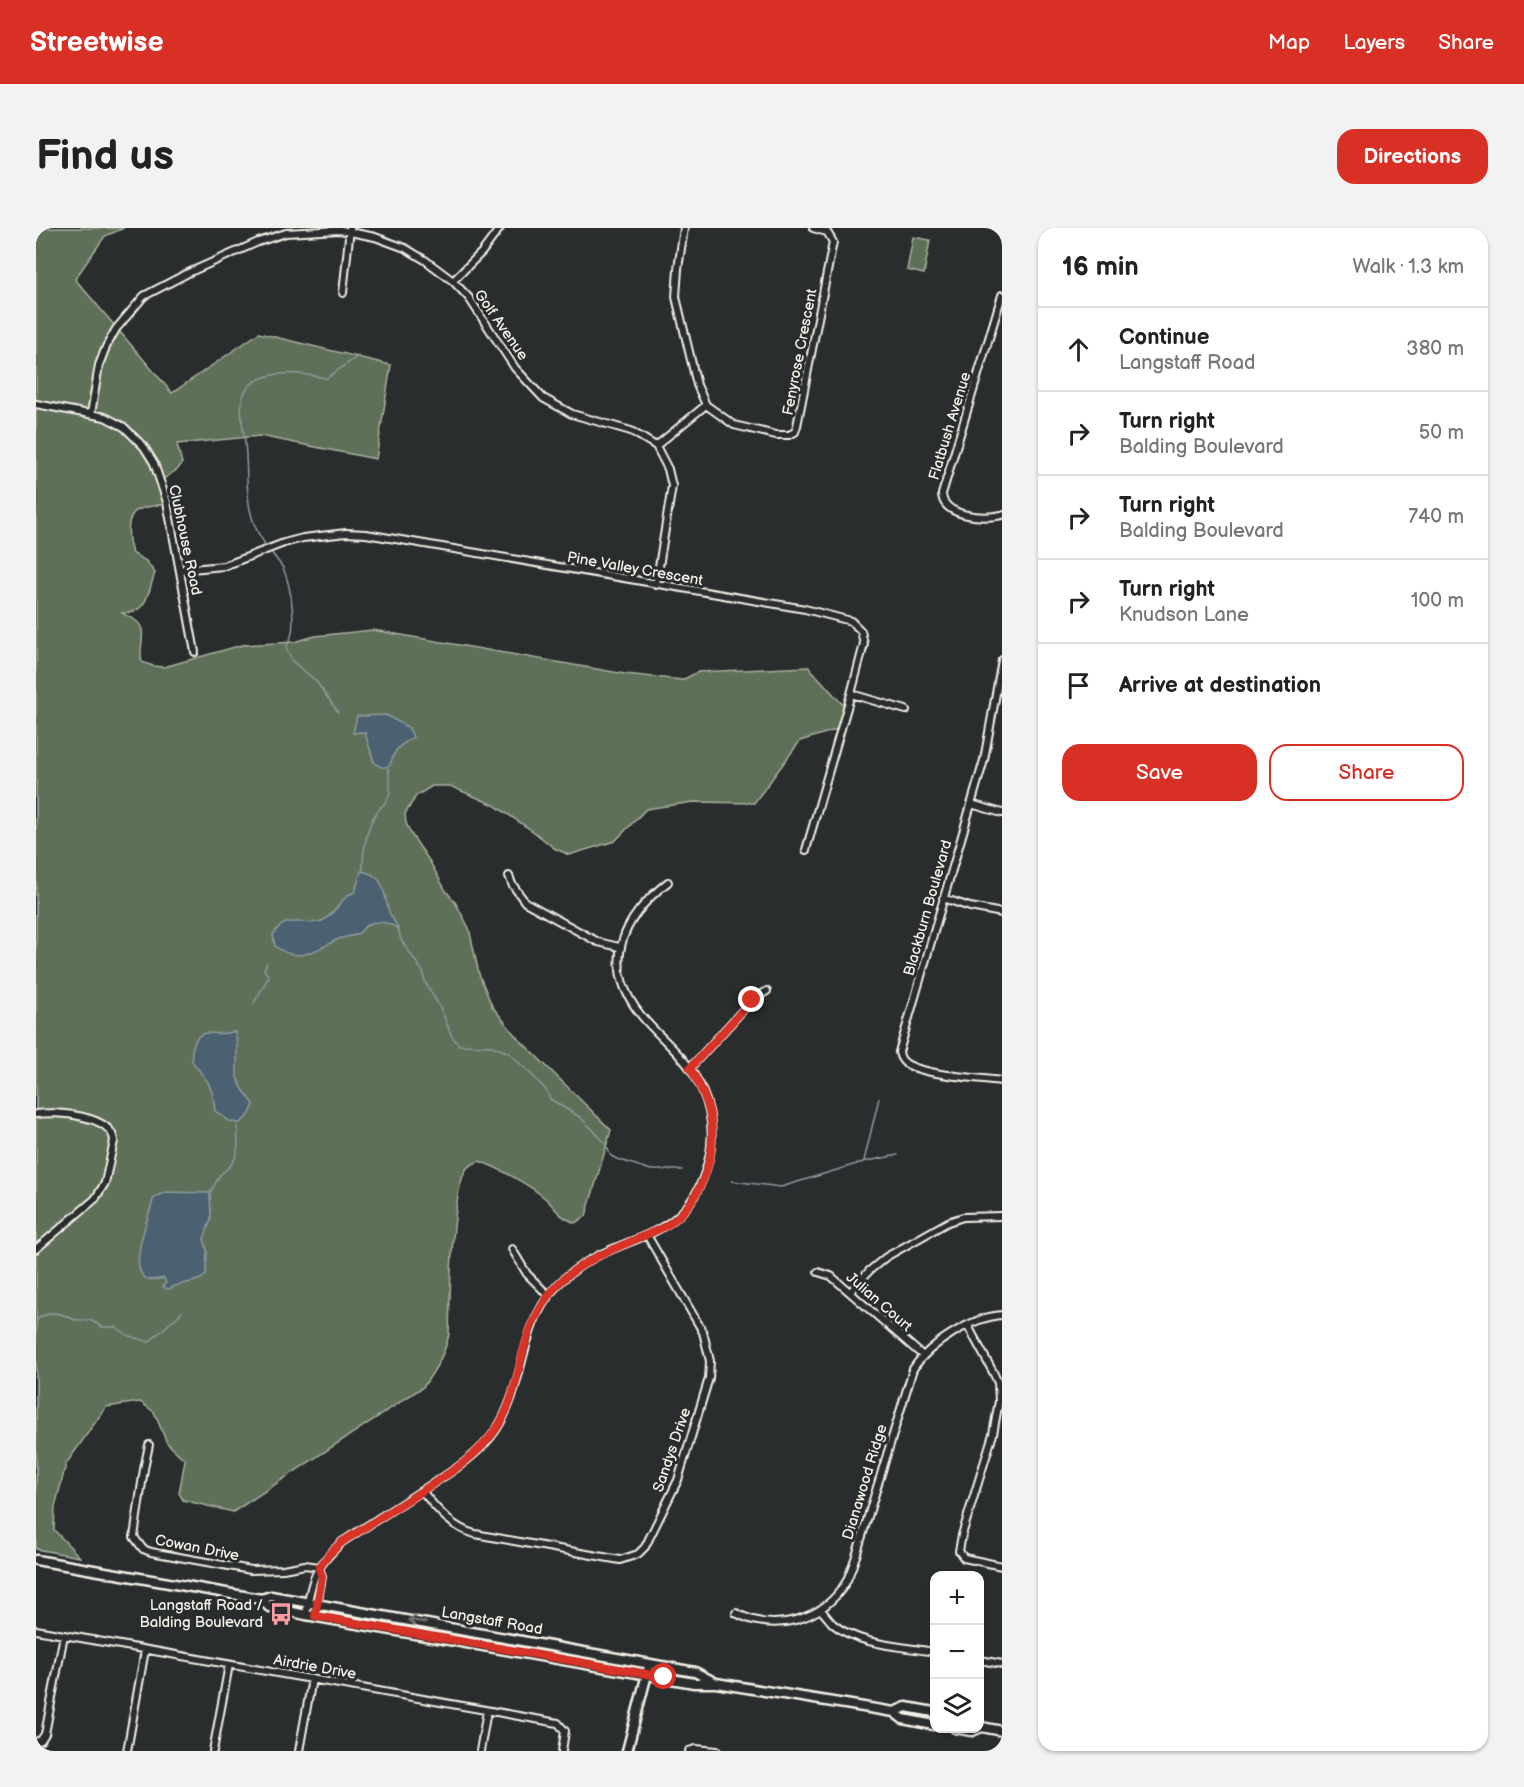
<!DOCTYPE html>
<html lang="en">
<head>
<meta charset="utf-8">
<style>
	:root { --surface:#fff; --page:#f2f2f2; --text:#222; --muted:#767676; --line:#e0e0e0; --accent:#d93025 }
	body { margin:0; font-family:"Balsamiq Sans",sans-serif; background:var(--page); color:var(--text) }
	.controls { position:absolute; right:18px; bottom:18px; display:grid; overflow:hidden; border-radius:12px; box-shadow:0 2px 4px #0004 }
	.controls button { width:54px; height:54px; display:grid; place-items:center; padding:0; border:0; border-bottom:2px solid var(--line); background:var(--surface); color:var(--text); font:30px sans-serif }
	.stop { position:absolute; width:18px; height:18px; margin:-14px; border:4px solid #d93025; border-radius:50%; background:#fff }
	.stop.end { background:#d93025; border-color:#fff; box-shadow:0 2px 6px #0008 }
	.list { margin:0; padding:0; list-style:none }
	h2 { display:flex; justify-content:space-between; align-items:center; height:78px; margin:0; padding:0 24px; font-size:26px }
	h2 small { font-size:20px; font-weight:400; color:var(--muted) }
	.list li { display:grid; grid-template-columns:39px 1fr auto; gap:18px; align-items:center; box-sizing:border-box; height:84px; padding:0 24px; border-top:2px solid var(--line) }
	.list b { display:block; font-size:22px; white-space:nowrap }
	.list p { margin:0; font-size:20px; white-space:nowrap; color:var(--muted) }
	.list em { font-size:20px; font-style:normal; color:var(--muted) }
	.actions { display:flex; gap:12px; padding:18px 24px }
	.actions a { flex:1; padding:14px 0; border:2px solid var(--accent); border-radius:18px; text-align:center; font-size:21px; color:var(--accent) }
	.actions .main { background:var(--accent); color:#fff }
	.icon { flex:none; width:33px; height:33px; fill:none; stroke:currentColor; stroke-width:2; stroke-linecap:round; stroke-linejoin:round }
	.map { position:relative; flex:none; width:966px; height:1523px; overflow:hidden; border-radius:18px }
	header { display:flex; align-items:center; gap:36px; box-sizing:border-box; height:84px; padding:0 30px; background:var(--accent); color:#fff }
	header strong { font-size:28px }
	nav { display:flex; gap:33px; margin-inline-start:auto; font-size:21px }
	.intro { display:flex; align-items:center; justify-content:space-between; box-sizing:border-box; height:144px; padding:0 36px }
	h1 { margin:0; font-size:42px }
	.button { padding:15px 27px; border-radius:18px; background:var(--accent); color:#fff; font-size:21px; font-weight:700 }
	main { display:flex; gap:36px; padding:0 36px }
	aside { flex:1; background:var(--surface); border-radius:18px; box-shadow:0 2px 4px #0004 }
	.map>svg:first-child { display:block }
	.green { fill:#5e7059; stroke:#a9b0a0; stroke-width:1.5 }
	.water { fill:#4b616f; stroke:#8f9b9f; stroke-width:1.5 }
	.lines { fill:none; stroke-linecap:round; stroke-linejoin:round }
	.stream { stroke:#8f9b9f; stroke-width:1.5 }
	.street-casing { stroke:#f4f1e8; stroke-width:10 }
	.secondary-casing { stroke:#f4f1e8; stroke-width:13 }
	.street { stroke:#2a2d2e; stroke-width:6 }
	.secondary { stroke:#2a2d2e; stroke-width:8 }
	.oneway { stroke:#71726f }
	.route { stroke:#d93025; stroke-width:8 }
	.labels { text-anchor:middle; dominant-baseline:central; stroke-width:6; stroke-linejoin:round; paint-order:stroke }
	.street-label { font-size:15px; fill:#f4f1e8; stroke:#2a2d2e }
	.poi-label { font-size:15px; fill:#f4f1e8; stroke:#2a2d2e; text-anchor:end }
</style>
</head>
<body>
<header>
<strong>Streetwise</strong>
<nav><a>Map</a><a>Layers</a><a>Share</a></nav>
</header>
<div class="intro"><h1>Find us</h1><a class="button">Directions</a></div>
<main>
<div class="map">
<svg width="966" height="1523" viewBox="0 0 966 1523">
	<rect width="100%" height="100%" fill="#2a2d2e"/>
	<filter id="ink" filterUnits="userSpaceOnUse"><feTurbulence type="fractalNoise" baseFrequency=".0167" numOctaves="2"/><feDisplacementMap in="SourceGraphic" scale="12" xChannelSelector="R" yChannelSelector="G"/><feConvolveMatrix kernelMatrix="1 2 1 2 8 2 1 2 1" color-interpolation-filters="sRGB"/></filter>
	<g filter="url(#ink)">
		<path class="green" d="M0 0H88L69 8 39 51 136 165 223 105 355 137 340 231 224 208 141 216 146 235 142 241 126 252 130 269 128 276C120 278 111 278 104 281 88 286 92 312 96 325L110 333 119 345C111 367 112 385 86 385 90 388 95 389 99 392 114 402 101 420 106 434L117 438 128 439 206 417 258 414 279 408 337 402 589 446 646 452 662 444 773 439 808 478 806 500 764 513 718 575 657 574 610 581 579 613 533 627 518 620 498 604 458 577 414 558H396L380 568 369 586 370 595 375 606 394 634 410 663 419 674 433 700 443 746 456 778 479 807 575 902 550 988 539 995C521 987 522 983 510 971 494 957 463 940 443 933 440 935 434 937 431 940 415 961 414 1075 413 1106 409 1126 399 1142 387 1159L197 1284 147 1272 143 1265 149 1232 131 1215 118 1184 104 1174 70 1179 30 1236 19 1279 18 1302 44 1329 0 1321Z
			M877 9 894 12 888 46 871 42Z"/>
		<path class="water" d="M350 487 373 500 377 509C364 518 359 519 354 537 349 541 343 539 338 534L329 505 325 504 317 505 321 488Z
			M325 643C350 647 347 665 353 684 356 690 360 695 362 701 354 695 341 691 331 697 327 699 326 704 321 706 316 709 309 708 303 711 280 721 263 737 239 718L237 707C251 683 270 701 288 692 297 687 303 675 311 668 313 666 316 665 319 664Z
			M196 804H199L201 815V849L206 860 218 876 214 886 204 895 195 894 179 883 177 867 172 854 156 833C155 824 157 805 171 805 182 805 183 807 196 804Z
			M131 964 174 965 175 991 168 1011 171 1022 170 1047C159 1057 145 1053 133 1061L129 1060 127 1058 130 1055 128 1050C122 1051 115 1054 109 1050 92 1038 113 989 117 972L121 968Z"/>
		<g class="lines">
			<path class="stream" d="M229 316C206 285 213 250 209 214 207 196 198 166 218 154 240 141 267 146 291 150L322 128
				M236 325C239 330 244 335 247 340 255 358 263 404 250 419L256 433 279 452 302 484
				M327 642C326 628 331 598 339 587 343 580 350 576 353 568 356 560 353 549 352 540
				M362 701 365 712 387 744 389 754 406 783 415 807 423 817 456 818 473 825 495 846 510 862 514 871 545 890 559 904 569 915 575 928 581 931 615 942H646
				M218 775 233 748 228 742 231 735
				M828 933 843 870
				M696 953 745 959 827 934 862 927
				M174 965 184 947 194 938 200 929 202 917 201 895
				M0 1093 4 1089 16 1085 25 1086 39 1092H54L66 1099H80L93 1108 113 1114 146 1084"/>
			<g class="street-casing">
				<path id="street" d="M648 0 642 41 640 69 661 157 670 177 698 197 740 207H753L759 204 761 198 797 14 791 4 777 0
					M417 53 446 24 464 0
					M307 65 314 0
					M966 67 906 266C907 289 948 291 966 287
					M0 176 69 189 88 199 108 219 118 235 131 274 159 424
					M55 186 63 137 70 119 80 101 108 68 152 45 222 14 250 5 304 2 339 9 369 20 389 32 417 53 433 70 479 140 507 170 536 186 595 203 620 218 632 241 636 258 620 357
					M620 218 670 177
					M144 342 188 338 248 315 267 310 310 305 330 306 769 381 815 393 825 403 828 416 815 466 770 622
					M966 432 948 532 863 824C864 828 864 830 867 833 880 847 945 850 966 853
					M815 466 870 482
					M935 576 966 585
					M473 648 476 656 489 674 562 714 583 719
					M907 670 934 679 966 685
					M654 840 716 772 731 763
					M0 886C20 883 76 887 78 913L69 955 59 971 0 1021
					M476 1021 491 1046 512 1067
					M782 1044 795 1048 886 1127
					M815 1063 833 1043 850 1029 912 994 927 989 966 988
					M932 1098 957 1144 962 1155 963 1173 957 1206 926 1307 923 1323 928 1330 966 1338
					M113 1217 108 1241 98 1309 107 1321 115 1324 215 1342 247 1341 269 1337 283 1339
					M386 1263C401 1281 415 1300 439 1306L584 1332 602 1326 609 1319 642 1252 673 1150 674 1133 667 1104 611 1007
					M785 1382C789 1386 793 1392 797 1396 824 1418 866 1418 898 1424
					M700 1385C738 1406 788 1392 810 1354 814 1346 817 1336 820 1328L877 1141C893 1116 936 1089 966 1087
					M270 1387C275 1351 279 1339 306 1314 331 1298 357 1281 382 1265 410 1247 441 1230 460 1202 493 1152 480 1091 531 1048 586 1001 650 1020 672 934 681 901 673 867 653 839 639 820 619 805 604 786 564 735 587 689 632 654
					M279 1388 286 1349 283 1339
					M0 1402 522 1495 529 1503 526 1523
					M944 1432 966 1436
					M0 1514 5 1512 9 1506 28 1407
					M91 1523 109 1422
					M177 1523 193 1437
					M263 1523 276 1451
					M444 1523 451 1483
					M653 1523 660 1521 681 1523"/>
			</g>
			<g class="secondary-casing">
				<path id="secondary" d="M0 1332 225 1371 235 1368 659 1444 680 1455
					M225 1371 233 1379 270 1387 658 1455H680L858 1484 870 1479 898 1484
					M858 1484 867 1491 898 1497
					M944 1497 946 1499 966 1503
					M919 1500 936 1503 943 1500
					M591 1523 612 1442"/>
			</g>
			<use href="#street" class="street"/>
			<use href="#secondary" class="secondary"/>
		</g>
		<defs><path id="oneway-shaft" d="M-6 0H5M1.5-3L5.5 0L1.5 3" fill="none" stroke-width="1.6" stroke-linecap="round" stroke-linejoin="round" transform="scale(1.5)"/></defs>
		<use class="oneway" href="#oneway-shaft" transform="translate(381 1393) rotate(-170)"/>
	</g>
	<g class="lines" filter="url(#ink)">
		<path class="route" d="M628 1449 279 1388 286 1349 283 1340 293 1326 306 1314C332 1298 357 1281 383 1265 410 1247 438 1231 457 1205 477 1180 480 1149 488 1120 512 1036 560 1031 630 998 663 977 681 931 675 892 672 873 664 857 654 840L716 772"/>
	</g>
	<defs>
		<g id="bus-bare" transform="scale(1.8)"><path d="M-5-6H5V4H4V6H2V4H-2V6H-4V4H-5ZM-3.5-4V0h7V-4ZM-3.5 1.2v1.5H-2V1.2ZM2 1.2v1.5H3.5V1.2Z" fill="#ff9aa2" stroke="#2a2d2e" stroke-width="2.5" paint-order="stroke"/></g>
	</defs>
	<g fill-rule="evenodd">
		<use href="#bus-bare" x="245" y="1386"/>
	</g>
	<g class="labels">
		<g class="street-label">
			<text transform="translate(465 97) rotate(55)">Golf Avenue</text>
			<text transform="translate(764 124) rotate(-79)">Fenyrose Crescent</text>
			<text transform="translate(914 198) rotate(-73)">Flatbush Avenue</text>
			<text transform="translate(149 312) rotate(78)">Clubhouse Road</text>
			<text transform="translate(599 341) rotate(10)">Pine Valley Crescent</text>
			<text transform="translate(892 680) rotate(-74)">Blackburn Boulevard</text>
			<text transform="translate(843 1074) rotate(41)">Julian Court</text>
			<text transform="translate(636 1222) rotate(-71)">Sandys Drive</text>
			<text transform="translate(829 1254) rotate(-73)">Dianawood Ridge</text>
			<text transform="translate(161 1320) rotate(11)">Cowan Drive</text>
			<text transform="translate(456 1393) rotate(10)">Langstaff Road</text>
			<text transform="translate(279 1439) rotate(10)">Airdrie Drive</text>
		</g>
		<g class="poi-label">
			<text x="227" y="1377">Langstaff Road /<tspan x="227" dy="17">Balding Boulevard</tspan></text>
		</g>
	</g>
</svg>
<div class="controls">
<button>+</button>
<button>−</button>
<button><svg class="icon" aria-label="layers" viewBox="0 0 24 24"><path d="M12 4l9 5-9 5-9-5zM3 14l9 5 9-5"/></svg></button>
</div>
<div class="stop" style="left:628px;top:1449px"></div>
<div class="stop end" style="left:716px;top:772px"></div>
</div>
<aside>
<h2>16 min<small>Walk · 1.3 km</small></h2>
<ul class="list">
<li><svg class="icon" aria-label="ahead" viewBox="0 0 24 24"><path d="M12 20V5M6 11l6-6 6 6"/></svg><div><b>Continue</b><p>Langstaff Road</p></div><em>380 m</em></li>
<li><svg class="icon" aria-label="right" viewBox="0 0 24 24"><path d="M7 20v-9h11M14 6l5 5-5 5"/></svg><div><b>Turn right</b><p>Balding Boulevard</p></div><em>50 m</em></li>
<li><svg class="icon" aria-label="right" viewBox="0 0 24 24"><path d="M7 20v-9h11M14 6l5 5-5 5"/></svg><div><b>Turn right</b><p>Balding Boulevard</p></div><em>740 m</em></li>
<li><svg class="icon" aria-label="right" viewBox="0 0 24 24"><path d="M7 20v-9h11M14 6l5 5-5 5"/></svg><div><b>Turn right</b><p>Knudson Lane</p></div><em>100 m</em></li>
<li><svg class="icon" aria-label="arrive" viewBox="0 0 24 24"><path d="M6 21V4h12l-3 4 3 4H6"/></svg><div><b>Arrive at destination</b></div></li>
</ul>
<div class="actions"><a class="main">Save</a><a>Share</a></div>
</aside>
</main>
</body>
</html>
